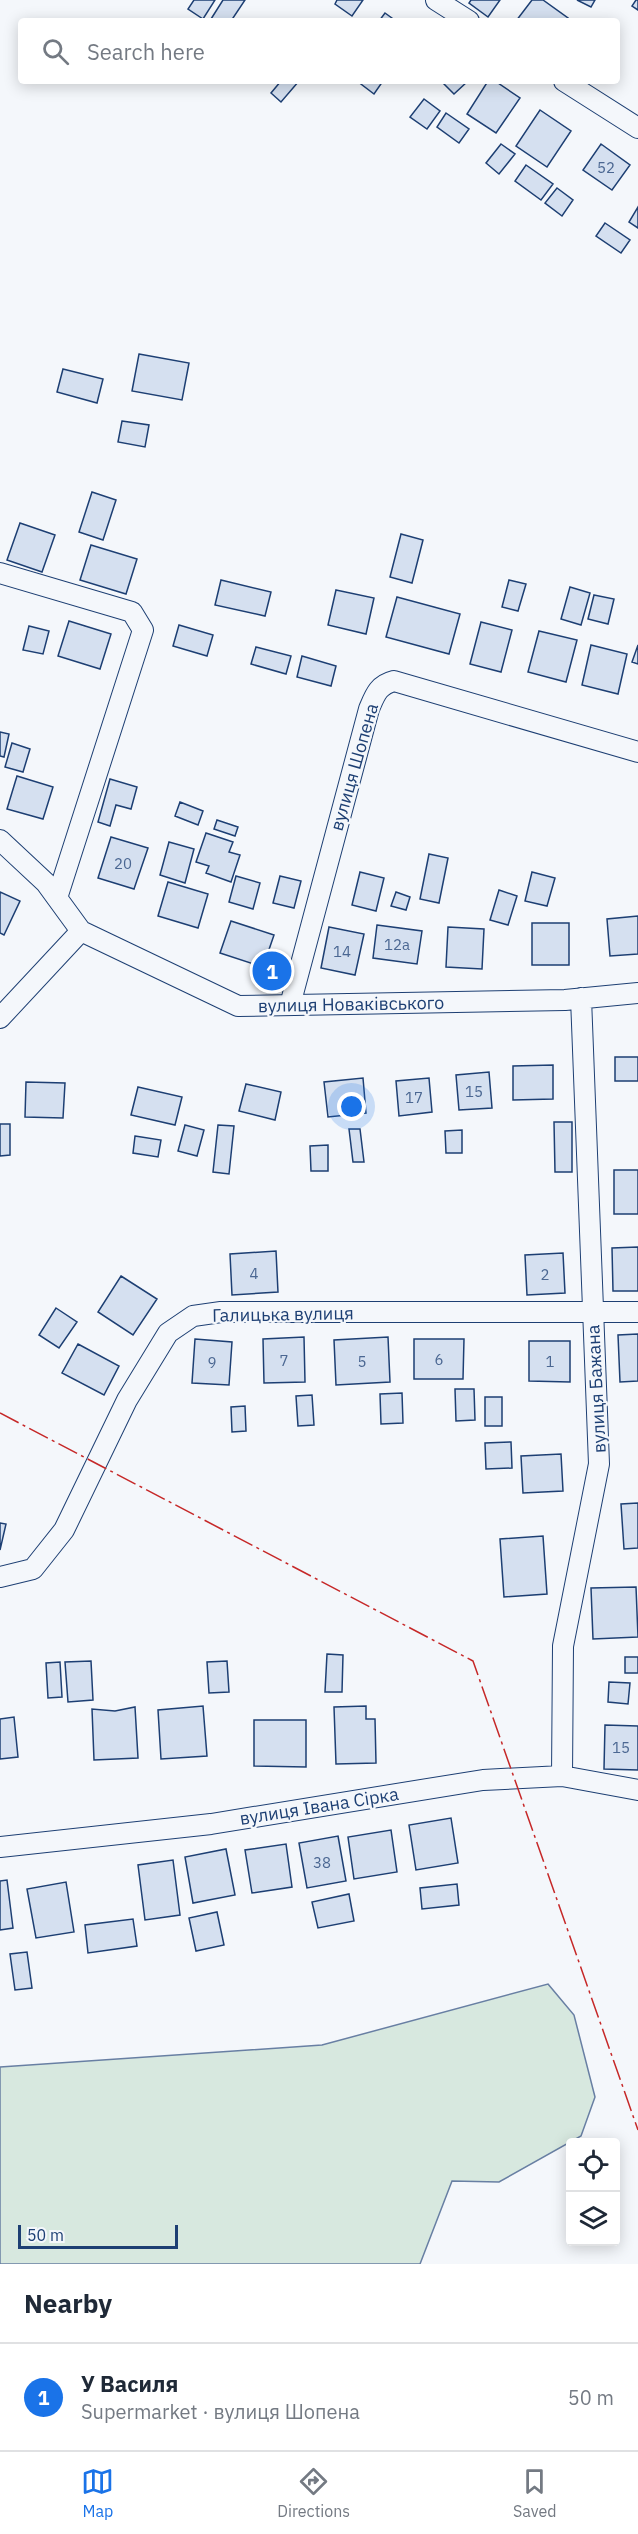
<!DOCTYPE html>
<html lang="en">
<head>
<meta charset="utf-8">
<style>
	:root { --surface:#fff; --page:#f2f2f3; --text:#1f2937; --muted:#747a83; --line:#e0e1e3; --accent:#1a73e8 }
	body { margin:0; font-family:"IBM Plex Sans",sans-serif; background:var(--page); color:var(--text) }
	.controls { position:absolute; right:18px; bottom:18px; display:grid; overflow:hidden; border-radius:6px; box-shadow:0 3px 15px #0003 }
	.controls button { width:54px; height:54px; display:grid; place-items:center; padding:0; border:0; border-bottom:2px solid var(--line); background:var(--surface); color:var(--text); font:30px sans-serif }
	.scale { position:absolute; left:18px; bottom:15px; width:160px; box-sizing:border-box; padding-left:6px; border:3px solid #1d3f73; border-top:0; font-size:16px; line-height:21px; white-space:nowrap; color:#1d3f73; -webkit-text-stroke:4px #f4f7fb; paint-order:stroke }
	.you { position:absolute; left:352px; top:1107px; width:21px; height:21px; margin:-15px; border:4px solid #fff; border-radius:50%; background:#1a73e8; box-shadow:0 0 0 9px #1a73e833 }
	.badge { display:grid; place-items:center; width:39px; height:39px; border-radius:50%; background:var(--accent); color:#fff; font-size:20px; font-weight:700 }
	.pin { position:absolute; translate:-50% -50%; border:3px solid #fff; box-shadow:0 2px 6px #0006 }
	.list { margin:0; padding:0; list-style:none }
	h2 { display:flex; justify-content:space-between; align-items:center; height:78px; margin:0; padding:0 24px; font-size:26px }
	h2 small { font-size:20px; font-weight:400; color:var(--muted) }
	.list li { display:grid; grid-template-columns:39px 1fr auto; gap:18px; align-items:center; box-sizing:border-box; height:108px; padding:0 24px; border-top:2px solid var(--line) }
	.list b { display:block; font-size:22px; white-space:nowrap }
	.list p { margin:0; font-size:20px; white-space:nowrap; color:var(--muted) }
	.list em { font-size:20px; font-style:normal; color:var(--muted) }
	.icon { flex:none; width:33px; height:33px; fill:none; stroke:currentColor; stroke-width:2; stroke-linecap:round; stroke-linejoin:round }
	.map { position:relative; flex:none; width:638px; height:2264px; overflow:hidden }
	.search { position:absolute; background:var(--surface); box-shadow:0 3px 15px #0003; left:18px; right:18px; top:18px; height:66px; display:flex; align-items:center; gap:15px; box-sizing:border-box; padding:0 21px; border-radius:6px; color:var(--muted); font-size:22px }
	.sheet { height:186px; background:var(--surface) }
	nav { display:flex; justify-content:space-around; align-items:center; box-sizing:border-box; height:84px; border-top:2px solid var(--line); background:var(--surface); font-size:16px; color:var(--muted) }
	nav a { display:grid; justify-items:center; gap:3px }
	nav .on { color:var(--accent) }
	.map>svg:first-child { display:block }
	.green { fill:#d7e8df; stroke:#687fa3; stroke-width:1.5 }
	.building { fill:#d5e0f0; stroke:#1d3f73; stroke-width:1.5 }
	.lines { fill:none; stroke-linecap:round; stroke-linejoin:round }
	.minor-casing { stroke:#1d3f73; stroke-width:22 }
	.minor { stroke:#f4f7fb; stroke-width:20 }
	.power { stroke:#c62828; stroke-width:1.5; stroke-dasharray:21 4.5 3 4.5; stroke-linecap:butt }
	.labels { text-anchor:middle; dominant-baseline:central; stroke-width:4.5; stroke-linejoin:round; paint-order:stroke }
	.number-label { font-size:15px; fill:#4b6792 }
	.street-label { font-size:18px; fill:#1d3f73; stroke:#f4f7fb }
</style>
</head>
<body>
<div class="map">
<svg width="638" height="2264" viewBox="0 0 638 2264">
	<rect width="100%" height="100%" fill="#f4f7fb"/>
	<path class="green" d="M548 1984 574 2015 595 2097 581 2136 499 2182 452 2181 420 2264H0V2067L322 2045Z"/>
	<path class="building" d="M194 0H215L203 19 188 9Z
		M223 0H245L231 21H215L211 19Z
		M337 0H363L352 16 335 4Z
		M471 0H500L488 17 469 3Z
		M532 0H543L568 18 566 21H516Z
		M577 0H595L591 7Z
		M636 0H638V10L632 6Z
		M385 13 396 21H379Z
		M281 81H299L281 102 271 93Z
		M357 81H383L374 94Z
		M441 81H468L454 94Z
		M488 81H495L520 98 496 133 467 114Z
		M424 99 440 111 427 129 410 117Z
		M540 110 571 131 547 167 516 146Z
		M446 113 469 129 459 143 437 127Z
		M501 144 515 154 499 174 486 163Z
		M601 144 630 165 612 190 583 170Z
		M526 165 553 184 541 200 515 181Z
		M557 188 573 200 562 216 545 203Z
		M638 207V228L629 222Z
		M605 223 630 240 621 253 596 236Z
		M139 354 189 363 182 400 132 391Z
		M63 369 103 379 97 403 57 392Z
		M122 421 149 425 145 447 118 442Z
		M92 492 116 500 103 540 79 532Z
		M20 523 55 535 42 572 7 560Z
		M401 534 423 540 412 583 390 577Z
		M91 545 137 559 126 594 80 580Z
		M221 580 271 592 265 616 215 605Z
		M509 580 526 584 518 611 502 607Z
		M570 587 590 593 581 625 561 619Z
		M336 590 374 598 366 634 328 625Z
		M594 595 614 599 608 624 588 619Z
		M397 597 460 614 449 654 386 637Z
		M69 621 111 634 100 669 58 656Z
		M481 622 512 630 501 672 470 664Z
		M179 625 213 635 207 656 173 646Z
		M29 626 49 631 43 654 23 650Z
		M539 631 577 640 566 682 528 672Z
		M591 645 627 654 618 694 582 685Z
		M638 645V664L632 662Z
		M256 647 291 656 286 674 251 664Z
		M302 656 336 666 331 686 297 677Z
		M0 732 9 734 4 757 0 756Z
		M12 743 30 749 23 772 5 767Z
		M17 776 53 787 43 819 7 809Z
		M110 779 137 787 131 809 116 805 110 826 98 822Z
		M180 802 203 811 198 825 175 816Z
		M217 820 238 827 235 836 214 829Z
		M206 833 233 842 229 852 240 855 231 882 206 873 209 866 196 862Z
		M111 837 148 848 134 889 98 878Z
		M169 842 194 849 185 883 160 875Z
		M429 854 448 858 439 903 420 899Z
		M360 872 384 878 376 911 352 905Z
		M532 872 555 878 547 906 525 901Z
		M236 876 260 883 253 909 229 902Z
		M280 876 301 881 294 908 273 903Z
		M168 882 208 894 198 928 158 916Z
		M499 890 517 896 508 925 490 920Z
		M0 892 20 901 4 935 0 933Z
		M396 892 410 897 406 910 391 906Z
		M638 916V954L610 956 607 919Z
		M231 921 274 935 263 967 220 953Z
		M532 923H569V965H532Z
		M377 925 422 931 417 964 373 958Z
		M329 927 364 934 355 975 321 968Z
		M448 927 484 929 482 969 446 967Z
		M270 957 287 963 278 987 262 981Z
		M615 1057H638V1081H615Z
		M553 1065V1099L513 1100V1066Z
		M489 1072 492 1108 459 1110 456 1075Z
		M363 1078 366 1113 328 1117 324 1082Z
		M429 1078 432 1112 399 1116 396 1081Z
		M26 1082 65 1083 63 1118 25 1117Z
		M246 1084 281 1092 275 1120 239 1111Z
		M138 1087 182 1097 175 1125 131 1115Z
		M554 1122H572V1172H555Z
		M0 1124H10V1155L0 1156Z
		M185 1125 204 1130 197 1156 178 1151Z
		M218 1125 234 1126 229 1174 213 1172Z
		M349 1129H360L364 1162H353Z
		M462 1130V1153H446L445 1131Z
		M135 1136 161 1140 158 1157 133 1153Z
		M328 1145V1171H311L310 1146Z
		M614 1170H638V1214H614Z
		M638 1247V1291H613L612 1248Z
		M276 1251 278 1292 232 1295 230 1254Z
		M563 1253 565 1293 527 1295 525 1255Z
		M121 1276 157 1299 133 1335 98 1312Z
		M56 1308 77 1322 59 1348 39 1335Z
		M638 1334V1381L620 1382 618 1335Z
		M304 1337 305 1382 264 1383 263 1339Z
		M388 1337 390 1382 336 1385 334 1340Z
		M195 1339 232 1342 229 1385 192 1383Z
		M414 1339H464L463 1379H414Z
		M529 1341H570V1382L529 1381Z
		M78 1344 119 1366 104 1395 62 1373Z
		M455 1389H474L475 1420 456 1421Z
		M402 1393 403 1423 381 1424 380 1394Z
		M312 1395 314 1425 298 1426 296 1396Z
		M485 1397H502V1426H485Z
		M245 1406 246 1431 232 1432 231 1407Z
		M511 1442 512 1468 486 1469 485 1443Z
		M561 1454 563 1491 523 1493 521 1456Z
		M638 1503V1548L624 1549 621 1504Z
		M0 1523 6 1524 0 1550Z
		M543 1536 547 1594 504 1597 500 1539Z
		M636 1587 638 1637 593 1639 591 1588Z
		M327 1654 343 1655 342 1692H325Z
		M625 1657H638V1673H625Z
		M91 1661 93 1700 68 1702 65 1662Z
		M227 1661 229 1692 209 1693 207 1662Z
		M60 1662 62 1697 48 1698 46 1663Z
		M609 1682 630 1683 628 1704 608 1702Z
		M203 1706 207 1756 161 1759 158 1710Z
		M366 1706V1719H375L376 1763 336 1764 334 1707Z
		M135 1707 138 1758 94 1760 92 1709 115 1711Z
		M14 1717 18 1757 0 1759V1719Z
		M254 1720H306V1767L254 1766Z
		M605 1725 638 1726V1770L604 1769Z
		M451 1818 458 1863 416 1870 409 1825Z
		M391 1830 397 1872 354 1879 348 1837Z
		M338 1836 346 1881 307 1888 299 1843Z
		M286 1844 292 1887 252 1893 245 1850Z
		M226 1849 235 1895 193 1903 185 1857Z
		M173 1860 180 1915 145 1920 138 1865Z
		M7 1880 13 1928 0 1930V1881Z
		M66 1882 74 1932 36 1938 27 1889Z
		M457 1884 459 1905 422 1909 420 1888Z
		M349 1894 354 1921 318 1928 312 1902Z
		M217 1912 224 1945 196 1951 189 1918Z
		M133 1919 137 1946 88 1953 85 1925Z
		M27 1952 32 1988 15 1990 10 1954Z"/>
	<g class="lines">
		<g class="minor-casing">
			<path id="minor" d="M436 0 469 21
				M564 81 638 128
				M0 573 132 612 143 630 57 898
				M0 840 46 883 81 931 238 1006 565 1000 638 993
				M290 1005 369 709C375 695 378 685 394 681L638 752
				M0 1018 81 931
				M0 1577 33 1569 64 1530 127 1400 168 1333 193 1316 221 1312H638
				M562 1776 563 1646 599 1464 581 998
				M0 1847 211 1824 483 1780 562 1776 638 1790"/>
		</g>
		<use href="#minor" class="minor"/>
		<path class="power" d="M0 1413 473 1661 638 2130"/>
	</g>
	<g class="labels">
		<g class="number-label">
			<text x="606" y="167">52</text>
			<text x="123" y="863">20</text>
			<text x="397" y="944">12а</text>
			<text x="342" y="951">14</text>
			<text x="474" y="1091">15</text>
			<text x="414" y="1097">17</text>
			<text x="254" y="1273">4</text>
			<text x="545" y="1274">2</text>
			<text x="439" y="1359">6</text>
			<text x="284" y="1360">7</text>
			<text x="362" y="1361">5</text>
			<text x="550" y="1361">1</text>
			<text x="212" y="1362">9</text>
			<text x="621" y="1747">15</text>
			<text x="322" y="1862">38</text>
		</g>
		<g class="street-label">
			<text transform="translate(354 767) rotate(-74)">вулиця Шопена</text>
			<text transform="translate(351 1004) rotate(-1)">вулиця Новаківського</text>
			<text transform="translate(283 1314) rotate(-1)">Галицька вулиця</text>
			<text transform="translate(596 1389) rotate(-93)">вулиця Бажана</text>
			<text transform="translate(319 1806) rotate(-9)">вулиця Івана Сірка</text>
		</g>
	</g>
</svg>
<div class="controls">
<button><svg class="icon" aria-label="locate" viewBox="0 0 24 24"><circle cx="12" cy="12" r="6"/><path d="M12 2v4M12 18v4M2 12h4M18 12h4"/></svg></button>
<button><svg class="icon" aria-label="layers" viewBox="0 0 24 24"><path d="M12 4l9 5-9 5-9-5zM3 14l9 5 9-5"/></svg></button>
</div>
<div class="scale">50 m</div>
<div class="you"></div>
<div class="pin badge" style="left:272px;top:971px">1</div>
<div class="search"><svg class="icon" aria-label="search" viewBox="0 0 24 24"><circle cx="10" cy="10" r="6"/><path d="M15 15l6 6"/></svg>Search here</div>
</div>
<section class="sheet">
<h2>Nearby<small></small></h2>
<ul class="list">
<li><span class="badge">1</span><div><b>У Василя</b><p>Supermarket · вулиця Шопена</p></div><em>50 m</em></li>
</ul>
</section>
<nav>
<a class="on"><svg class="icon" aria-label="map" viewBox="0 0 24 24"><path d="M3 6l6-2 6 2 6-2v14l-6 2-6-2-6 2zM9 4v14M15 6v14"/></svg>Map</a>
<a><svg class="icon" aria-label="directions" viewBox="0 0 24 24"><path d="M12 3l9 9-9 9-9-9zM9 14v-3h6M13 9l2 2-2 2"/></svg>Directions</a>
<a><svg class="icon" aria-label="saved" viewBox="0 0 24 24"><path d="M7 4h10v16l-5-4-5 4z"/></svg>Saved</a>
</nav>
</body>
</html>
